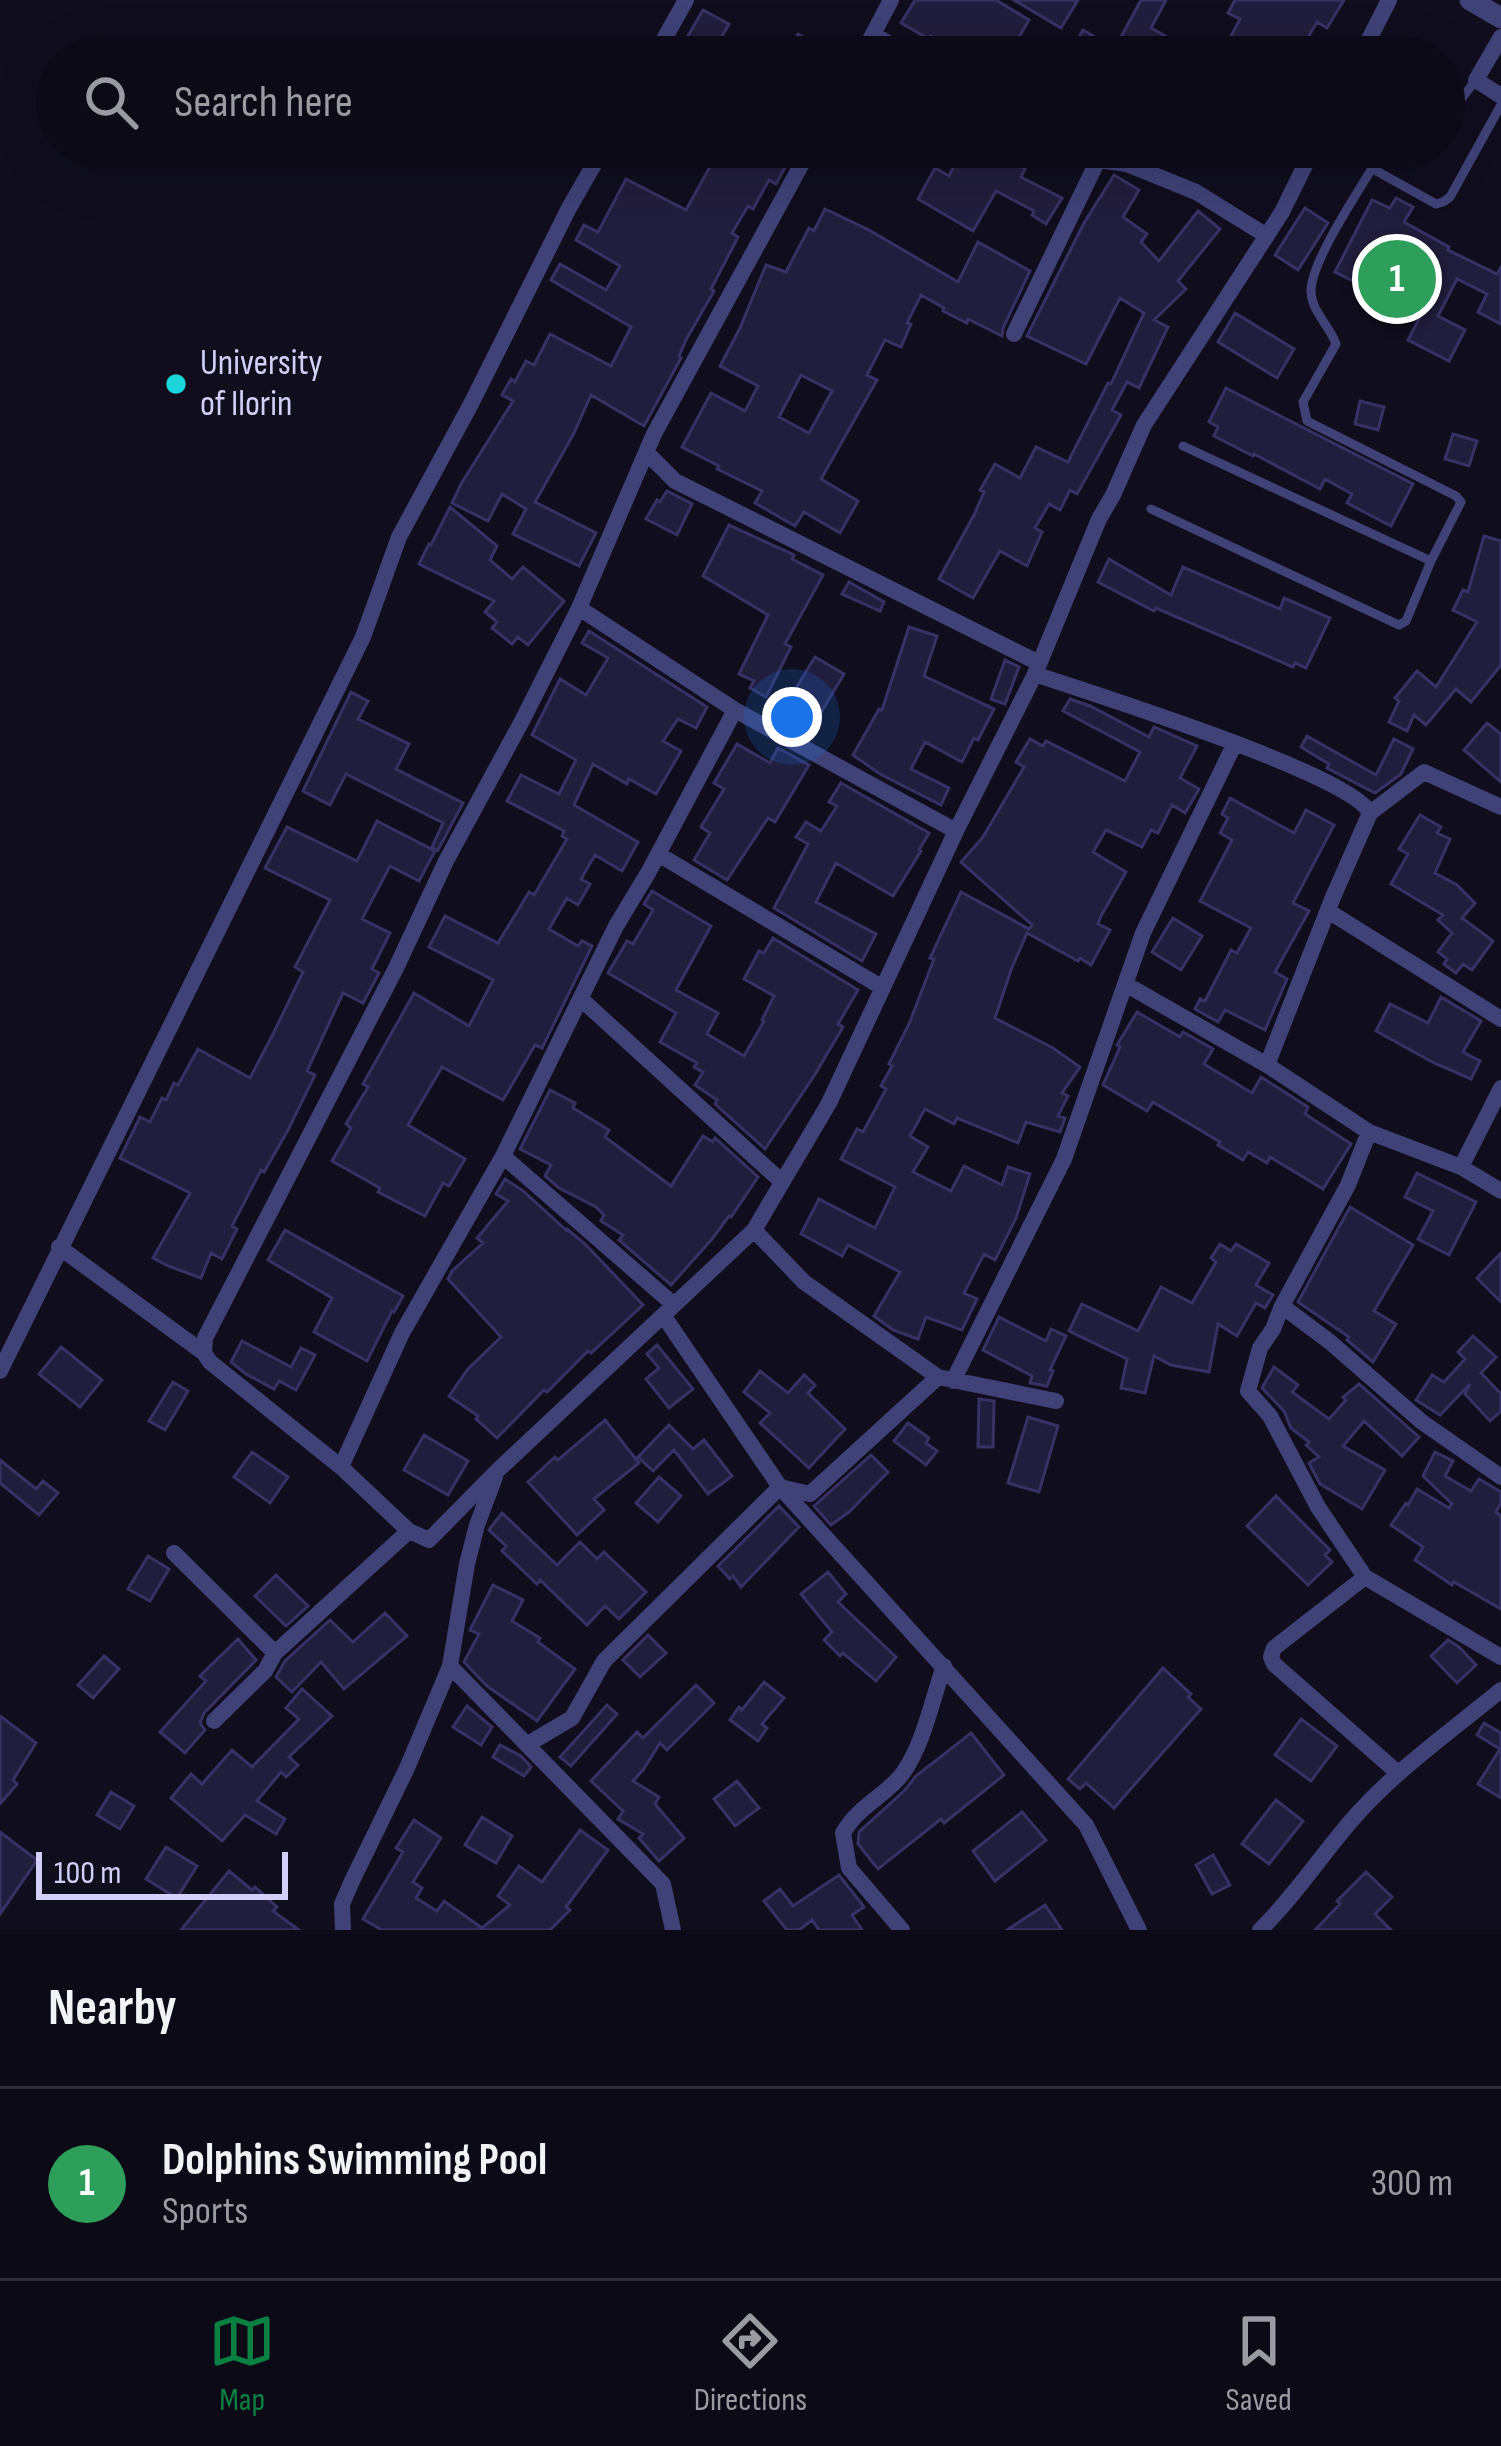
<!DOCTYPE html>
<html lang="en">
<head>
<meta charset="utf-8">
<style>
	:root { --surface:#0c0a16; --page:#15131f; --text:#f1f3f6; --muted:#9a9aa1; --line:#2c2b35; --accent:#0b8043 }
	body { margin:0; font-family:"Sofia Sans Condensed",sans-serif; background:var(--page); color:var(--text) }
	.scale { position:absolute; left:36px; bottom:30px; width:252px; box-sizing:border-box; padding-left:12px; border:6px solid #d2d0f9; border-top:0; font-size:33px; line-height:42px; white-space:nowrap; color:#d2d0f9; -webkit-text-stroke:9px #100e1d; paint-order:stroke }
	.you { position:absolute; left:792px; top:717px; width:42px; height:42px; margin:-30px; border:9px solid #fff; border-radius:50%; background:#1a73e8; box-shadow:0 0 0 18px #1a73e833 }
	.badge { display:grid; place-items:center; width:78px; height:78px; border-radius:50%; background:var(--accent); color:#fff; font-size:39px; font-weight:700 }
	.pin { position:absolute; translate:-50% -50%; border:6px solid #fff; box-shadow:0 3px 12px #0006 }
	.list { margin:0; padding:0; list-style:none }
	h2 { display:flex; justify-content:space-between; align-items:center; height:156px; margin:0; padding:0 48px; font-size:51px }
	h2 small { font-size:39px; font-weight:400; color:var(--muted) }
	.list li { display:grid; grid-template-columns:78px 1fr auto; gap:36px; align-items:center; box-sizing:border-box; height:192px; padding:0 48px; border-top:3px solid var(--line) }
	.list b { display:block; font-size:45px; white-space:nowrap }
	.list p { margin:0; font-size:39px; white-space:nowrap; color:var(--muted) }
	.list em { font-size:39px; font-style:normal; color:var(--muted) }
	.icon { flex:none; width:66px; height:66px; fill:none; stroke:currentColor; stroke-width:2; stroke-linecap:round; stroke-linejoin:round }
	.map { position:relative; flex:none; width:1501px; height:1930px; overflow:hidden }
	.search { position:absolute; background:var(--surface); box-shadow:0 12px 48px #0002; left:36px; right:36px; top:36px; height:132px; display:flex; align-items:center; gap:30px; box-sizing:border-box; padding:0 42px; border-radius:66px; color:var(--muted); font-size:45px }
	.sheet { height:348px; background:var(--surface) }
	nav { display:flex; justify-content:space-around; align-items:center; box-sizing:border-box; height:168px; border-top:3px solid var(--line); background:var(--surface); font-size:33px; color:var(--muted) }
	nav a { display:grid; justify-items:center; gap:6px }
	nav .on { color:var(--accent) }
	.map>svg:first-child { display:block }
	.building { fill:#211d3c; stroke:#383165; stroke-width:3; fill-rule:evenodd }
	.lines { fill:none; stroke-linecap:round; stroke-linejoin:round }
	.service { stroke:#3f4177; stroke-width:9 }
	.minor { stroke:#3f4177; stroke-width:16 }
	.tertiary { stroke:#3f4177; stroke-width:21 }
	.poi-dot { fill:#1ad6db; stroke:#100e1d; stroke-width:4.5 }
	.labels { text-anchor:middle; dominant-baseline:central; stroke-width:10; stroke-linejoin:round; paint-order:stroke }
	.poi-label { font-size:36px; fill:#d2d0f9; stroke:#100e1d; text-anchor:start }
</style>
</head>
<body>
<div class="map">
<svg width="1501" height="1930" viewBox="0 0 1501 1930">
	<rect width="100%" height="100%" fill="#100e1d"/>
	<path class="building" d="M915 0H996L1029 20 1007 57H971L931 36 929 39 901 23Z
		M1014 0H1078L1061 28Z
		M1141 0H1166L1151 28 1183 46 1176 57H1154L1120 39Z
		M1235 0H1344L1327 28 1317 22 1296 57H1220L1240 19 1228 13Z
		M703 10 729 24 710 57H698L681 48Z
		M1083 30 1107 44 1100 57H1067Z
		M798 34 837 57H785Z
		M721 147H796L776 184 769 180 753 209 748 206 732 233 738 237 711 289 714 291 687 338 679 356 681 358 644 426 591 395 573 435 535 502 596 533 579 566 513 534 526 509 502 494 488 521 452 503 461 484 513 401 502 395 511 379 515 382 526 361 534 365 550 334 611 366 631 327 551 280 560 264 606 290 620 266 576 240 584 225 598 232 626 179 686 210Z
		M964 147H1003L999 156 1025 169 1021 177 1062 198 1046 224 1032 215 1034 211 996 191 973 231 918 199 935 168 949 176Z
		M1114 175 1139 190 1123 217 1147 234 1141 242 1159 261 1198 211 1220 229 1178 281 1186 289 1154 320 1168 327 1139 388 1127 382 1112 410 1121 415 1077 494 1070 490 1060 510 1049 504 1035 528 1042 532 1027 566 1000 551 973 598 939 579 974 515 984 492 980 490 995 464 1020 478 1036 447 1068 462 1108 383 1111 384 1144 313 1120 298 1086 364 1027 336 1084 223Z
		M1396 198 1413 207 1404 222 1449 247 1448 250 1497 274 1501 267V324L1478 312 1487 294 1457 279 1438 316 1465 330 1449 361 1408 340 1419 319 1413 316 1436 273 1380 243 1359 284 1335 272 1372 200 1390 208Z
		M1305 208 1328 223 1298 270 1275 255Z
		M825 209 869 230 958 282 978 242 1030 271 1003 328 1002 336 968 319 967 323 943 311 944 308 921 295 907 323 911 324 901 347 885 340 867 375 877 380 821 479 858 501 840 533 804 512 795 526 755 503 762 491 717 469 719 466 682 447 711 393 745 411 758 386 720 366 740 328 766 265 786 272 809 228 814 231ZM801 375 832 391 809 433 779 417Z
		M1235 313 1294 349 1277 378 1218 342Z
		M1226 388 1413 484 1391 526 1347 503 1352 494 1325 479 1320 489 1254 454 1253 456 1214 436 1218 427 1209 422Z
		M1360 401 1384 407 1378 430 1355 424Z
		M1453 434 1477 441 1469 466 1445 459Z
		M667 491 692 504 677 535 646 519 657 500 660 502Z
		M450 507 497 546 490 560 512 579 523 567 564 601 528 645 518 637 512 644 492 628 497 622 485 612 494 601 419 564 429 544 431 545Z
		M729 525 794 555 792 559 823 575 785 644 791 647 766 697 750 688 754 681 739 674 768 615 703 576Z
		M1484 536 1501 541V665L1471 702 1456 689 1426 725 1414 715 1407 731 1389 722 1399 701 1395 698 1417 671 1436 687 1477 622 1453 610 1463 590 1468 592Z
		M1109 559 1171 595 1183 567 1280 609 1284 598 1330 618 1306 668 1295 663 1293 667 1156 608 1154 611 1098 582Z
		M849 582 884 602 880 611 842 594Z
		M909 627 937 636 924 676 994 709 978 740 974 738 962 762 925 742 911 769 949 788 941 805 880 774 853 755 879 709 882 710Z
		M589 631 707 707 696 728 678 719 663 741 681 751 656 794 629 779 627 784 593 764 574 805 638 842 622 871 595 855 581 879 590 884 578 905 567 898 549 929 578 946 582 941 592 946 542 1048 535 1045 503 1100 442 1067 408 1125 465 1159 449 1186 443 1183 425 1216 378 1192 380 1188 332 1161 351 1128 346 1124 368 1087 363 1084 414 993 469 1026 493 980 429 947 445 916 498 943 529 892 534 895 567 839 562 836 564 831 507 801 521 775 559 794 576 760 532 735 560 679 586 695 608 658 582 643Z
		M815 657 844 674 819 716 790 698Z
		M1005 660 1019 667 1005 704 991 699Z
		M351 692 368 701 358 719 409 744 396 769 463 803 438 850 432 847 443 823 346 774 330 805 303 791Z
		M1070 699 1090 706 1149 737 1154 727 1197 746 1180 778 1199 789 1185 813 1172 805 1158 833 1151 830 1142 847 1106 830 1093 852 1126 872 1101 916 1098 924 1110 930 1091 965 1080 958 1078 961 1027 933 1011 970 995 1018 1053 1048 1080 1067 1062 1093 1068 1096 1058 1116 1065 1118 1060 1132 1026 1122 1018 1143 957 1118 954 1124 925 1109 910 1136 928 1147 913 1172 951 1191 964 1166 1002 1185 1008 1167 1030 1174 1016 1218 995 1260 984 1254 964 1293 977 1299 962 1330 926 1317 918 1339 893 1330 874 1316 900 1272 848 1245 842 1256 801 1234 819 1199 875 1228 895 1187 841 1159 857 1129 863 1132 886 1089 881 1086 892 1066 889 1064 909 1024 934 959 930 958 961 892 1029 929 1032 925 961 862 983 837 1024 767 1016 762 1030 739 1043 746 1046 741 1125 781 1140 752 1063 711Z
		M1487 723 1501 734V782L1464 750Z
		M1307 736 1376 775 1394 739 1413 749 1401 774 1375 793 1327 768 1329 764 1301 747Z
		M737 744 770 763 778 748 809 765 775 822 768 818 727 880 694 860 710 833 701 827 724 789 714 783Z
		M841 783 929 833 919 850 921 851 893 896 836 863 816 902 876 934 862 961 774 908 808 844 796 837 806 822 821 831 837 806 829 802Z
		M1230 798 1294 833 1306 810 1334 825 1293 903 1309 911 1275 972 1287 979 1265 1030 1225 1010 1218 1022 1195 1009 1200 999 1205 1001 1231 950 1237 953 1251 928 1200 901 1232 840 1220 833 1228 818 1222 814Z
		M1420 815 1441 827 1437 833 1450 839 1435 873 1457 885 1475 903 1462 918 1493 941 1472 970 1463 964 1456 973 1444 964 1447 959 1438 952 1452 933 1438 920 1443 915 1391 884 1408 854 1399 849Z
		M377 821 435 851 419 881 390 866 362 919 390 933 372 969 379 973 363 1003 343 993 307 1071 315 1075 288 1130 264 1172 261 1170 232 1226 237 1229 222 1259 211 1253 201 1278 168 1266 153 1258 190 1193 120 1158 140 1117 150 1122 162 1098 166 1100 174 1083 178 1085 198 1049 250 1078 274 1032 303 972 295 967 330 900 265 868 287 827 357 861Z
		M652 891 711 926 676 990 718 1013 707 1034 744 1056 764 1021 762 1020 774 996 744 979 759 951 764 953 773 938 858 990 838 1024 843 1027 814 1076 765 1149 715 1104 717 1100 695 1085 703 1072 694 1067 697 1063 660 1042 676 1013 608 973 627 941 633 944 653 910 644 904Z
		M1173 918 1202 936 1181 970 1152 952Z
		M1441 997 1481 1021 1463 1052 1480 1061 1471 1079 1434 1063 1376 1031 1390 1004 1428 1023Z
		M1137 1012 1180 1037 1183 1032 1213 1049 1204 1064 1252 1093 1261 1077 1308 1107 1305 1114 1351 1144 1323 1189 1270 1157 1267 1163 1248 1152 1243 1160 1218 1145 1220 1142 1153 1102 1147 1111 1103 1085 1120 1047 1117 1045Z
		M550 1090 575 1103 573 1108 609 1130 605 1137 671 1186 703 1136 713 1142 715 1138 758 1177 731 1217 729 1216 712 1239 671 1285 619 1240 623 1235 601 1221 604 1215 596 1207 559 1188 545 1176 551 1165 520 1149Z
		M1417 1173 1476 1202 1449 1255 1418 1239 1433 1211 1405 1197Z
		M505 1179 523 1191 566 1230 567 1229 585 1244 643 1305 591 1353 588 1351 547 1392 544 1390 497 1438 476 1419 478 1416 449 1396 468 1369 501 1337 448 1279 452 1271 483 1243 477 1238 508 1201 496 1194Z
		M1350 1207 1413 1245 1374 1311 1396 1324 1373 1362 1347 1340 1349 1337 1298 1302Z
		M285 1230 403 1296 394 1312 392 1311 367 1361 314 1332 332 1298 268 1260Z
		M1220 1244 1231 1251 1236 1244 1269 1263 1256 1285 1273 1295 1265 1308 1256 1303 1237 1336 1218 1324 1209 1372 1171 1365 1154 1356 1145 1393 1121 1388 1127 1359 1069 1331 1082 1304 1138 1331 1161 1287 1192 1303 1216 1262 1211 1258Z
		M1501 1253V1302L1477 1278Z
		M999 1317 1046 1341 1051 1329 1066 1336 1050 1370 1053 1371 1047 1386 1030 1383 1032 1376 983 1350Z
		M1473 1336 1496 1357 1481 1373 1501 1394V1411L1490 1421 1465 1394 1470 1384 1440 1415 1416 1400 1432 1375 1444 1382 1465 1359 1458 1352Z
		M242 1341 291 1367 301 1348 315 1355 296 1390 279 1381 274 1389 246 1374 231 1362Z
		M657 1345 693 1389 669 1408 646 1379 659 1368 647 1354Z
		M61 1347 102 1380 80 1407 39 1374Z
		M1274 1367 1298 1385 1292 1392 1329 1419 1346 1400 1343 1397 1359 1384 1419 1437 1402 1456 1364 1421 1343 1446 1385 1470 1362 1509 1320 1484 1309 1463 1319 1457 1306 1445 1309 1442 1291 1428 1284 1411 1262 1388Z
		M760 1371 788 1393 804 1375 815 1385 808 1393 845 1429 809 1468 760 1423 770 1413 744 1392Z
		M173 1382 188 1391 165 1430 149 1421Z
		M979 1399 994 1401 993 1447H978Z
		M1028 1417 1058 1426 1039 1492 1008 1483Z
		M605 1420 639 1463 594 1499 604 1510 577 1535 528 1482 555 1457 558 1460Z
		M908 1423 929 1438 926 1443 937 1451 926 1465 894 1441Z
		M669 1425 693 1449 704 1440 732 1476 708 1494 674 1450 653 1471 638 1457Z
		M424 1435 468 1461 448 1495 404 1470Z
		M252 1452 288 1477 270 1503 234 1477Z
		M1435 1452 1453 1461 1445 1476 1471 1491 1479 1479 1501 1492V1503L1496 1512 1501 1516V1609L1454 1582 1452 1585 1415 1560 1423 1547 1391 1525 1406 1503 1408 1505 1417 1489 1449 1508 1452 1504 1423 1476Z
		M871 1455 888 1472 849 1512 831 1525 814 1506Z
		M0 1460 36 1489 43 1481 58 1493 39 1515 0 1483Z
		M659 1477 681 1496 658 1522 636 1503Z
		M1276 1496 1330 1550 1325 1555 1332 1562 1308 1585 1247 1526Z
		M779 1506 799 1527 741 1587 733 1576 730 1579 718 1566Z
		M502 1513 557 1565 580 1542 597 1559 604 1552 646 1592 619 1619 605 1606 587 1625 540 1580 537 1584 502 1551 506 1546 489 1530Z
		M148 1556 169 1569 150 1601 128 1589Z
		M828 1572 846 1594 838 1602 896 1657 876 1681 843 1653 840 1656 824 1640 832 1632 801 1594Z
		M276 1575 308 1606 286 1626 255 1596Z
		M493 1585 523 1600 512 1621 540 1638 538 1642 575 1669 537 1721 487 1686 464 1662 479 1634 470 1630Z
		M385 1613 407 1636 344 1689 321 1662 292 1692 276 1677 285 1661 330 1620 353 1642Z
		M648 1635 666 1653 640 1677 623 1660Z
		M238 1639 256 1660 204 1713 200 1723 205 1730 185 1753 160 1732 206 1681 200 1676Z
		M1448 1640 1459 1647 1476 1665 1457 1683 1431 1656Z
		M104 1656 119 1669 93 1698 78 1685Z
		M1163 1668 1191 1694 1188 1697 1201 1709 1114 1808 1086 1783 1080 1789 1068 1779Z
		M764 1682 784 1698 762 1724 767 1728 758 1741 730 1720 739 1707 742 1710Z
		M696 1685 714 1703 667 1750 660 1743 643 1770 633 1781 659 1797 655 1804 684 1838 659 1861 639 1838 643 1834 618 1819 623 1811 591 1781 637 1732 643 1738Z
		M302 1689 332 1716 289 1757 298 1765 286 1777 281 1772 257 1801 285 1819 276 1834 245 1815 222 1841 171 1798 191 1774 202 1784 232 1750 252 1767 299 1719 286 1708Z
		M607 1705 617 1714 571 1766 560 1757Z
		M467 1706 492 1727 481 1745 453 1727Z
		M0 1716 36 1743 13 1780 17 1784 0 1804Z
		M1301 1719 1337 1746 1311 1781 1275 1755Z
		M1484 1723 1501 1733V1798L1478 1784 1500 1749 1477 1735Z
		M971 1733 1004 1775 944 1823 941 1819 878 1869 858 1844 859 1832 905 1790 916 1776Z
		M500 1745 521 1756 531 1767 524 1776 493 1757Z
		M737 1781 759 1808 735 1826 714 1799Z
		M111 1792 134 1806 120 1829 97 1815Z
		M1276 1800 1303 1821 1269 1864 1242 1844Z
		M1022 1812 1046 1840 995 1881 973 1851Z
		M482 1817 512 1836 496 1863 465 1845Z
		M414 1820 441 1838 413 1882 422 1888 416 1898 437 1911 444 1901 482 1928 510 1905 498 1896 519 1866 542 1882 580 1830 608 1850 566 1907 570 1910 550 1930H382L363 1919 403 1852 396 1848Z
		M0 1832 37 1860 0 1914Z
		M166 1847 197 1866 177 1898 146 1879Z
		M1213 1855 1230 1885 1212 1894 1196 1865Z
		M229 1871 252 1890 255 1887 277 1907 273 1911 299 1930H181Z
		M1366 1872 1392 1897 1375 1914 1391 1930H1315L1340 1904 1337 1901Z
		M839 1875 864 1907 852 1915 862 1930H819L812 1920 799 1930H787L764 1901 780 1889 793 1906Z
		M1045 1905 1062 1930H1007Z"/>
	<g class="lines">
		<path class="service" d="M1444 121 1476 80
			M1373 169 1436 204 1443 202 1450 197 1501 105
			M1183 446 1431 561 1461 502 1456 496 1307 421 1303 402 1336 344C1330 326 1312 312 1311 292 1310 260 1367 179 1385 147
			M1151 509 1399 625 1406 621 1431 561"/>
		<path class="minor" d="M874 35 913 57
			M1501 37 1476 80 1501 96
			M654 57 686 0
			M861 57 891 0
			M1360 57 1389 0
			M1071 147 1098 160 1127 164 1196 192 1267 236
			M1014 334 1098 160
			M647 453 675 481 1039 663
			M579 608 735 710 956 831
			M1035 674C1089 693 1352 774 1370 813L1333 897 1267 1065 1127 985
			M1370 813 1424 772 1501 807
			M658 854 883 988
			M1328 911 1501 1019
			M581 999 782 1182
			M1267 1065 1369 1132 1461 1167 1501 1191
			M1369 1132 1348 1185 1282 1306 1273 1329 1260 1348 1248 1391 1270 1416 1318 1507 1365 1577 1501 1657
			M503 1156 673 1304
			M1461 1167 1501 1088
			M754 1230 804 1282 938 1377 1056 1401
			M59 1247 204 1353 210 1362 341 1467 409 1531 429 1540 497 1471 754 1230 829 1103 956 831 1035 674 1099 519 1113 495 1144 425 1282 212 1314 147
			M1282 1306 1330 1342 1422 1422 1501 1477
			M663 1315 780 1487 1086 1825 1139 1930
			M204 1353 205 1338 396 968 446 861 522 721 579 608 654 434 811 147
			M0 1371 363 637 399 537 472 402 569 208 604 147
			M953 1381 1064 1159 1143 933 1235 743
			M341 1467 402 1333 503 1156 616 926 648 873 735 710
			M174 1553 275 1653
			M1365 1577 1274 1648 1271 1657 1274 1664 1398 1773
			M450 1666 663 1884 673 1930
			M214 1721 265 1671 275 1653 409 1531
			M528 1744 572 1718 604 1661 780 1487 810 1494 938 1377
			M343 1930 342 1904 352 1881 407 1768 450 1666 467 1564 477 1525 495 1477
			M902 1930 849 1868 843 1833C859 1805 886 1796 903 1773 924 1743 932 1700 944 1666
			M1260 1930C1294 1897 1320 1857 1351 1821 1394 1771 1450 1732 1501 1690"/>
		<path class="tertiary" d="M1470 0 1501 18"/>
	</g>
	<circle class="poi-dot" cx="176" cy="384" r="12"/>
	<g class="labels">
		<g class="poi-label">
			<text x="200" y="363">University<tspan x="200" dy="41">of Ilorin</tspan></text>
		</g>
	</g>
</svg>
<div class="scale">100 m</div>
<div class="you"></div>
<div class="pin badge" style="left:1397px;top:279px;background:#2e9e5b">1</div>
<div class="search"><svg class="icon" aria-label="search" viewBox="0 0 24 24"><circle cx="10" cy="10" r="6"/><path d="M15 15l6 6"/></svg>Search here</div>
</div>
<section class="sheet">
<h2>Nearby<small></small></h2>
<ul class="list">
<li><span class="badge" style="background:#2e9e5b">1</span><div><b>Dolphins Swimming Pool</b><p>Sports</p></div><em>300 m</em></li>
</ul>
</section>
<nav>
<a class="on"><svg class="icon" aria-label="map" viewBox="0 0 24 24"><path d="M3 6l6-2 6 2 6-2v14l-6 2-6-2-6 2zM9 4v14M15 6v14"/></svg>Map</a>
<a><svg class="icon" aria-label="directions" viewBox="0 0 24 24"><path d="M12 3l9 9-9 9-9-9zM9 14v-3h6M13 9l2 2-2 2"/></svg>Directions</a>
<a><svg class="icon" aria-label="saved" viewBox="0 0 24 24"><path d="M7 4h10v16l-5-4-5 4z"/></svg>Saved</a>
</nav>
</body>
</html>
